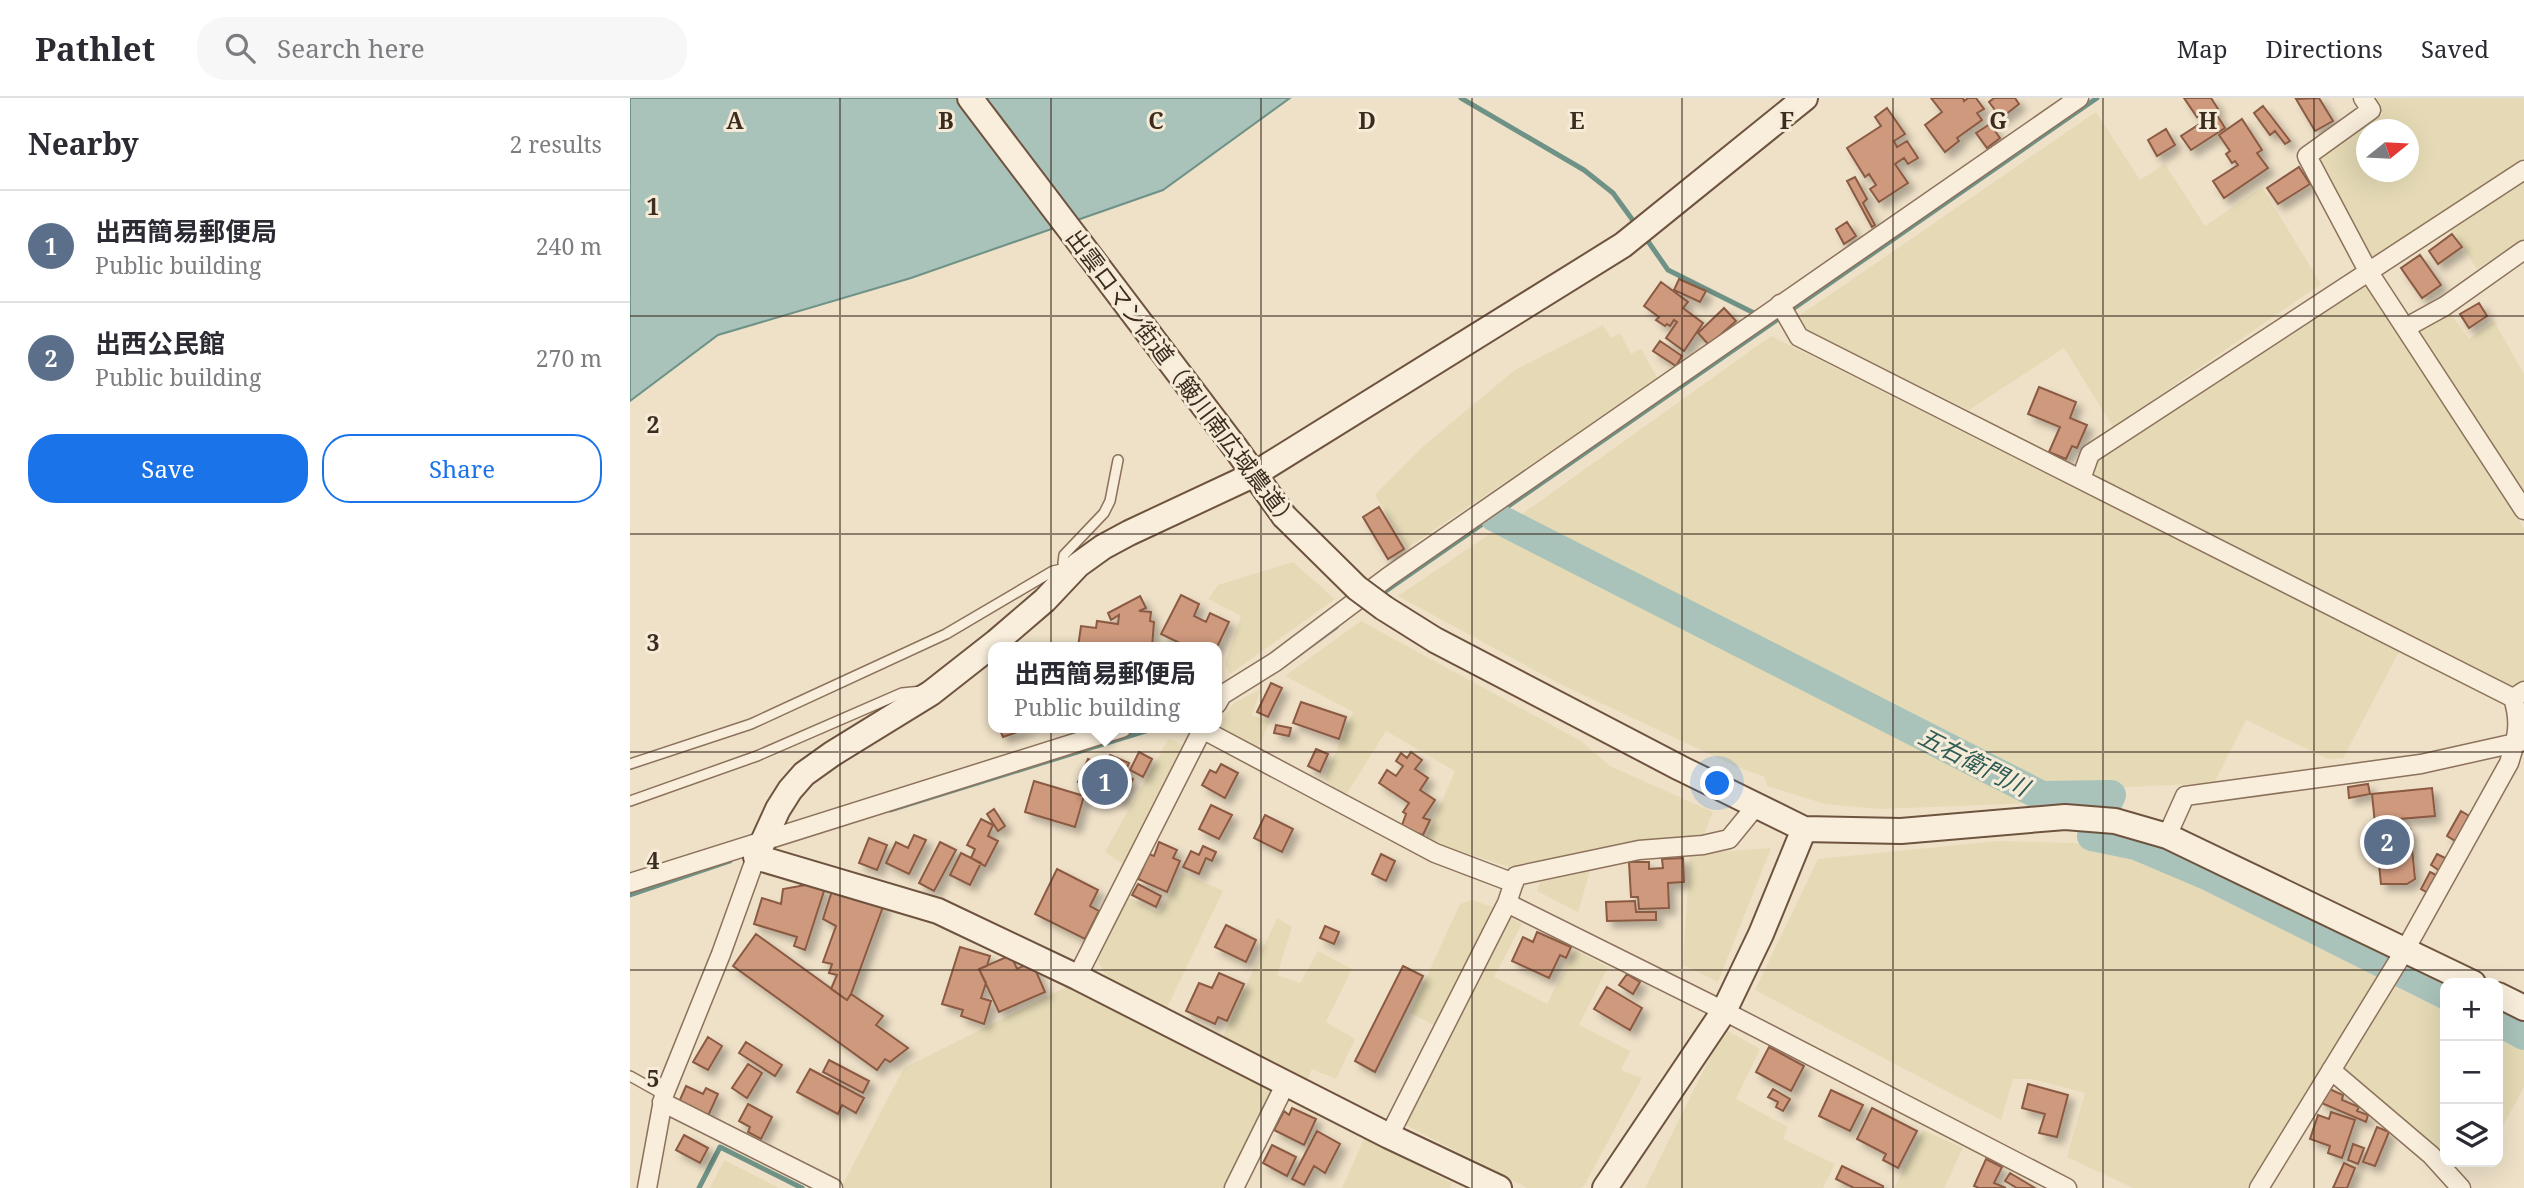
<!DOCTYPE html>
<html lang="en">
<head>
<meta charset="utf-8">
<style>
	:root { --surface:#fff; --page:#f7f7f7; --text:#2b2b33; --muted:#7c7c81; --line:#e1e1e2; --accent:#1a73e8 }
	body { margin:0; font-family:"Noto Serif","Noto Sans JP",serif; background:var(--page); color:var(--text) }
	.controls { position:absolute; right:21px; bottom:21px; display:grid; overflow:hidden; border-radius:14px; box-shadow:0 7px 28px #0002 }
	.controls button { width:63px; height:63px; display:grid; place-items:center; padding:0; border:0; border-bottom:2px solid var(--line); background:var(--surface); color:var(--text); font:35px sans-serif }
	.compass { position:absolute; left:1726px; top:21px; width:63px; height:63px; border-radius:50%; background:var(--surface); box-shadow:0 7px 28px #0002; rotate:72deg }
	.you { position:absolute; left:1088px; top:686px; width:24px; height:24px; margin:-18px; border:5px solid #fff; border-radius:50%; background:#1a73e8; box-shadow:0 0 0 10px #1a73e833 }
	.badge { display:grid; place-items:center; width:46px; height:46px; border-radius:50%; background:var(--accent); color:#fff; font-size:23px; font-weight:700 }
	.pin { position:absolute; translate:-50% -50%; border:4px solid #fff; box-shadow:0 2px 7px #0006 }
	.popup { position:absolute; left:358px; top:544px; width:234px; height:91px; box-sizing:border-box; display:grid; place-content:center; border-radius:14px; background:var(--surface); filter:drop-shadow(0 2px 5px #0005); font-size:23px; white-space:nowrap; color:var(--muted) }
	.popup b { font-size:26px; color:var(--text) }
	.popup::after { content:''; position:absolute; left:50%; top:100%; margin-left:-14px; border:14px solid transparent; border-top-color:var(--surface) }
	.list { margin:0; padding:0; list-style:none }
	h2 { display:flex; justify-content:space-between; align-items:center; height:91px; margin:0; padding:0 28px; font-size:30px }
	h2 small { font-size:23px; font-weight:400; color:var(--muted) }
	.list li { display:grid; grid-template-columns:46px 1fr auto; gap:21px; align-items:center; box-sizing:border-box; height:112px; padding:0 28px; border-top:2px solid var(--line) }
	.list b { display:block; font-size:26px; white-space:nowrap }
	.list p { margin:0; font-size:23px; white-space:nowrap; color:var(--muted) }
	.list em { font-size:23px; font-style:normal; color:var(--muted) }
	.actions { display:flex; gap:14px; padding:21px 28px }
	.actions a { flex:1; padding:16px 0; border:2px solid var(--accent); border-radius:28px; text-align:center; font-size:24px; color:var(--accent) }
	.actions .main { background:var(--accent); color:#fff }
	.icon { flex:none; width:38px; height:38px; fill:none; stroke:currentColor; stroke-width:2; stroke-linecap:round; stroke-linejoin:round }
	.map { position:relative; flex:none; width:1894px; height:1090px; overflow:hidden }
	header { display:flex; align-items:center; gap:42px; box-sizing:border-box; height:98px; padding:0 35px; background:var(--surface); border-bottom:2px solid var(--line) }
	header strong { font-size:33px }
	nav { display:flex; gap:38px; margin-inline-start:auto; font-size:24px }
	.search { width:490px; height:63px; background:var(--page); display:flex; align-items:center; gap:18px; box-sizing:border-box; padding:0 24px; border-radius:28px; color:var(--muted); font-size:26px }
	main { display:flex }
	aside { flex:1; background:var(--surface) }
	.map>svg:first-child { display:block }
	.farmland { fill:#e5dab5; fill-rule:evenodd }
	.water { fill:#a9c3ba; stroke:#6f9287; stroke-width:2 }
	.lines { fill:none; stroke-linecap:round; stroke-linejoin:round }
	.stream { stroke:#6f9287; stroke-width:5 }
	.river { stroke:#a9c3ba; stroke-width:30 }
	.building { fill:#ce997d; stroke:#8b5a42; stroke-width:2; filter:url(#shadow) }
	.lane-casing { stroke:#8c725c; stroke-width:12 }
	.street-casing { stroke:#8c725c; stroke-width:21 }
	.secondary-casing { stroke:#6e533f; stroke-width:28 }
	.lane { stroke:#f9eedb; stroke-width:9 }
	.street { stroke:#f9eedb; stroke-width:18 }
	.secondary { stroke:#f9eedb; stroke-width:24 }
	.secondary-bridge-casing { stroke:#6e533f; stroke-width:28; stroke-linecap:butt }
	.secondary-bridge { stroke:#f9eedb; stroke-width:24 }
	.grid { fill:none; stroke:#3c2c20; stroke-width:2; stroke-opacity:0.55 }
	.labels { text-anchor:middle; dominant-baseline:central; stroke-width:6; stroke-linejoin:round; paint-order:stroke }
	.street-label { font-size:23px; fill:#3c2c20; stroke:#f6ebd7 }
	.water-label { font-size:24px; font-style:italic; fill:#2f5c56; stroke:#f6ebd7 }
	.grid-label { font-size:23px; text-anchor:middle; font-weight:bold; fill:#3c2c20; stroke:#f6ebd7; stroke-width:6; stroke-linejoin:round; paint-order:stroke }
</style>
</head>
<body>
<header>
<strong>Pathlet</strong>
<div class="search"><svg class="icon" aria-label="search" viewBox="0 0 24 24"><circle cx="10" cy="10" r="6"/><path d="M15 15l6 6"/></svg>Search here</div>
<nav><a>Map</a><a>Directions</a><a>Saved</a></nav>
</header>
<main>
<aside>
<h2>Nearby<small>2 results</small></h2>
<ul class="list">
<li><span class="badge" style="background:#5c6f8a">1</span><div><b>出西簡易郵便局</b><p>Public building</p></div><em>240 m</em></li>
<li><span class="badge" style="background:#5c6f8a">2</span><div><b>出西公民館</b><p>Public building</p></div><em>270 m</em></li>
</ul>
<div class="actions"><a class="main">Save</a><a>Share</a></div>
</aside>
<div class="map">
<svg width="1894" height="1090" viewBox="0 0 1894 1090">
	<defs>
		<filter id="shadow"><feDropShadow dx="6" dy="6" stdDeviation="3.5" flood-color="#0004"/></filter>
	</defs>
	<rect width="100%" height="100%" fill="#efe1c8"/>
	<path class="farmland" d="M1743 0H1894V60L1744 161 1736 153 1690 68 1691 59 1753 16ZM1736 32H1778V74H1736Z
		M1466 14 1510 82 1535 66 1575 128 1632 89 1691 186 1483 329 1434 250 1339 312 1178 233 1169 218Z
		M1894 80V141L1847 171 1819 129Z
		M1732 186 1740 188 1894 430V582L1881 590 1461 379 1467 359Z
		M1820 215 1839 241 1864 223 1894 276V404L1788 239V230Z
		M973 227 981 240 990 235 1001 256 1011 251 1028 281 777 450 745 397 797 345 885 272Z
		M1141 238 1770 552 1713 660 1698 661 1616 622 1584 685 1415 693 884 422Z
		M873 427 1405 697 1403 705 1250 711 1195 706 1137 688 1135 679 1105 668 928 585 768 498Z
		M663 464 705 501 600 576 595 565 611 518 578 501 588 487Z
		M731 523 951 643 980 668 1083 714 1073 739 1005 745 879 769 795 742 825 673 756 633 716 697 694 682 723 614 655 578Z
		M631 591 622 617 640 624 628 649 594 636 590 625 604 605Z
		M539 640 552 647 493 766 475 754Z
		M1368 743 1481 746 1516 756 1755 871 1617 1090H1503L1437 1059 1455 995 1401 981H1383L1371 1022 1125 892 1188 761Z
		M1141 750 1088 884 1053 867 1060 756Z
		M960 773 948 814 907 793 910 784Z
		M553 775 593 793 535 914 477 883 467 859 494 797 529 815Z
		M842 802 863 809 806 928 780 915 830 806Z
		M878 818 892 826 864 879 917 906 945 852 978 869 949 927 1000 953 991 972 1012 980 954 1088 950 1090H897L772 1025Z
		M647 820 662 829 647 877 670 885 688 853 722 871 696 924 725 941 706 981 682 971 675 987 591 943Z
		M1768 879 1815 904V1062L1715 976 1712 968Z
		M438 888 639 990 641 997 594 1090H214L213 1086 274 970Z
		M1094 931 1130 951 1106 1001 1158 1029 1153 1041 1205 1066 1193 1090H1015Z
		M1868 933 1894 947V989L1868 1037Z
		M1293 1032 1333 1050 1314 1090H1264Z
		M735 1039 822 1085 820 1090H712Z
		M94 1062 149 1090H80Z"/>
	<path class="water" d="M0 0H660L533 92 281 180 88 237 0 303Z"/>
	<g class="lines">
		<path class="stream" d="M831 0 954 72 983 95 1007 128
			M1015 139 1038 172 1128 217
			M750 497 1467 0
			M654 567 706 529
			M260 712 525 630
			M0 797 100 763
			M69 1090 90 1049 172 1090"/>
		<path class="river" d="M865 419 1412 698 1481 697 1462 738 1506 747 1579 778 1815 896
			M1868 923 1894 937"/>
	</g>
	<path class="building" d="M1301 0H1333L1334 3 1338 0H1346L1354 11 1347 15 1352 22 1327 40 1329 43 1315 54 1295 27 1312 14Z
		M1364 0H1385L1389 6 1371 20 1359 4Z
		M1554 0H1581L1588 11 1581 15 1585 14 1595 30 1561 52 1551 38 1574 23 1570 17 1567 19Z
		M1689 0 1703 23 1685 33 1666 1Z
		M1633 8 1660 43 1655 46 1645 33 1640 37 1624 15Z
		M1257 10 1275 36 1264 43 1267 49 1277 43 1288 60 1278 66 1274 60 1265 66 1278 85 1249 104 1240 91 1246 87 1239 76 1235 79 1217 50 1251 28 1245 19Z
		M1612 21 1632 52 1627 55 1638 70 1594 100 1583 83 1608 67 1605 63 1602 65 1596 56 1600 53 1589 37Z
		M1360 26 1370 40 1357 50 1346 35Z
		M1536 31 1545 47 1527 58 1518 42Z
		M1669 69 1680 86 1648 106 1637 90Z
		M1225 79 1237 101 1233 105 1245 127 1242 129 1217 83Z
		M1217 124 1226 138 1214 146 1206 131Z
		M1822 136 1832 149 1808 166 1799 153Z
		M1790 157 1811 187 1792 200 1771 170Z
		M1049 181 1076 193 1070 204 1044 192Z
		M1031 184 1058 204 1053 210 1073 225 1054 253 1036 240 1047 224 1044 222 1040 228 1037 226 1035 228 1026 222 1029 219 1014 208Z
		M1849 205 1857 218 1839 230 1830 216Z
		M1094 210 1106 223 1079 247 1068 235Z
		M1030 243 1052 258 1046 268 1023 253Z
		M1409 289 1446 304 1440 320 1457 327 1447 350 1442 348 1436 361 1419 354 1430 329 1398 316Z
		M749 409 774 451 758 461 733 419Z
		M551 497 569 506 564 518 576 524 580 515 599 524 587 549H558L531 536Z
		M510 498 516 510 509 513 521 514 520 523 524 524 522 549H448L451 528 466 530 467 523 488 526 489 517 481 522 478 515Z
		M641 585 652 590 638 619 627 614Z
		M671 604 716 619 709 641 663 625Z
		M646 627 661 630 659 638 644 635Z
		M369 630H399L373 639Z
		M686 651 698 656 690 674 678 668Z
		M509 654 522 661 513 679 500 672Z
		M781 654 792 662 785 671 798 680 790 692 805 702 793 720 800 722 793 737 771 730 776 716 773 714 779 705 749 685 757 672 766 678 773 668 766 663 771 655 777 660Z
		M480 657 499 665 494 677 503 681 492 704 448 684 458 661 466 664 468 660 477 664Z
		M591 666 608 675 595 700 572 687 580 672 586 675Z
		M404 683 454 698 445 729 395 714Z
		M1738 686 1740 696 1719 700 1718 689Z
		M1802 690 1805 718 1770 721 1772 732 1780 731 1785 781 1777 786H1751L1742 696Z
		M581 707 602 717 589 741 569 731Z
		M364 711 375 728 368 733 357 716Z
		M1831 713 1841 719 1827 744 1817 738Z
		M635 717 663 731 652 754 624 740Z
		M351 721 363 727 358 738 368 743 355 768 341 760 345 751 337 747Z
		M284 737 296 742 279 776 256 765 266 744 278 750Z
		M239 740 257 747 247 772 229 765Z
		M310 744 326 752 304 793 289 785Z
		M529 744 547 752 543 760 550 763 537 794 508 781 519 756 524 758Z
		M573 748 586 754 582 763 576 760 569 776 553 769 561 753 569 757Z
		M331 755 351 765 340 787 320 777Z
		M751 756 765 763 756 783 742 776Z
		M1807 756 1817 761 1810 773 1801 767Z
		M1053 760 1054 784 1038 785 1039 810 1009 811 1008 799H1001L999 764H1019V771L1033 770 1032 761Z
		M427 771 468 792 460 808 469 813 455 841 405 816Z
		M1800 774 1808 778 1798 795 1791 791Z
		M181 786 195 790 175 852 164 848 167 839 124 826 132 800 151 806 153 791Z
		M508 786 531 798 526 809 502 797Z
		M202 793 254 806 221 896 217 902 201 891 207 877 199 875 202 866 193 864 206 828 193 821Z
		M1005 803 1006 814H1026V822L977 823 976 804Z
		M596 827 626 842 616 864 585 849Z
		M695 828 709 834 704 846 690 840Z
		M907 834 941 849 936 860 930 857 919 880 882 863 893 839 903 844Z
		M126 836 217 902 221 896 253 918 246 927 278 950 260 964 255 961 247 972 103 868Z
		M330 849 360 858 357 868 349 871 356 885 351 900 361 903 354 926 331 918 333 912 312 906Z
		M381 857 387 871 402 864 415 894 369 914 349 871Z
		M773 868 793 878 745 974 725 963Z
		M589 875 614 886 597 923 588 919 585 926 556 913 569 885 582 890Z
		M997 876 1010 884 1003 896 989 887Z
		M977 889 1012 910 1000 932 964 911Z
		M78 939 92 948 78 972 63 964Z
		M116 944 152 967 145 978 109 955Z
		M1139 949 1174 968 1161 993 1126 974Z
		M199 962 239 983 233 995 193 974Z
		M118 966 132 975 117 1000 102 990Z
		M180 971 234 1000 226 1015 212 1007 208 1016 167 994Z
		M1398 986 1438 997 1427 1039 1409 1035 1415 1016 1392 1010Z
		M56 988 73 996 76 990 88 996 78 1018 49 1004Z
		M1695 989 1713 997 1712 1002 1729 1009 1727 1013 1738 1017 1736 1024 1689 1004Z
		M1143 991 1160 1001 1153 1013 1146 1009 1148 1004 1138 999Z
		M1201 992 1233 1007 1220 1033 1189 1018Z
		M118 1006 142 1019 131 1041 118 1034 120 1029 109 1023Z
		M662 1010 686 1021 674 1047 644 1032 654 1013 659 1017Z
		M1242 1010 1287 1033 1268 1070 1253 1062 1256 1056 1227 1041Z
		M1701 1014 1725 1022 1712 1060 1698 1055 1700 1048 1680 1041 1688 1017 1699 1021Z
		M1747 1029 1759 1034 1745 1068 1733 1064Z
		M687 1033 710 1046 695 1075 684 1068 674 1087 662 1081Z
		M54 1037 78 1050 70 1065 46 1052Z
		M1723 1046 1734 1050 1728 1066 1718 1062Z
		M642 1047 666 1059 657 1078 633 1065Z
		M1356 1061 1372 1069 1364 1085 1376 1090H1349L1344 1088Z
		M1714 1065 1725 1070 1717 1090H1703Z
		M1212 1068 1253 1088V1090H1224L1206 1081Z
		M1380 1075 1405 1090H1387L1375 1083Z"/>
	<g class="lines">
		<g class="lane-casing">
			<path id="lane" d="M440 469 433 465 434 457 474 415 480 403 488 362
				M0 666 121 626 316 536 423 473 436 470
				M0 703 127 658 272 595 292 593
				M0 978 34 997"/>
		</g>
		<g class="street-casing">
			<path id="street" d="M1733 0 1741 12 1677 58 1738 173 1894 412
				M1150 206 1169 239 1883 600 1894 593
				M1775 230 1815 208 1894 152
				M1451 381 1460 356 1894 72
				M587 606 592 597 645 564 758 479 1449 0
				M572 631 805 755 884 785
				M1537 738 1555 698 1791 666 1894 643
				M0 785 492 630
				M877 805 1094 913 1437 1090
				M447 879 573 630
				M1701 972 1801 1057 1831 1090
				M32 1004 203 1090
				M759 1038 877 805 886 778 1009 752 1073 747 1099 741 1126 708
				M17 1090 34 997 91 856 126 759
				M604 1090 656 985
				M1629 1090 1775 852 1879 665C1887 640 1891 625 1883 600"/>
		</g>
		<g class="secondary-casing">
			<path id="secondary" d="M340 0 604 348 654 418
				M754 510 805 542 1050 670 1174 731 1271 733 1435 719 1485 723 1537 738 1843 885
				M1868 897 1894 910
				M869 1090 759 1038 447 879 308 813 126 759 148 711 160 692 174 676 202 656 301 595 366 544 415 502 448 467 473 449 499 435 623 377 993 147 1175 0
				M975 1090 1094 913 1131 836 1174 731"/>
		</g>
		<use href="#lane" class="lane"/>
		<use href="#street" class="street"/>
		<use href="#secondary" class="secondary"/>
		<g class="secondary-bridge-casing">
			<path id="secondary-bridge" d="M654 418 727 490 754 510"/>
		</g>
		<use href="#secondary-bridge" class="secondary-bridge"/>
	</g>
	<path class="grid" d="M210 0V1090M421 0V1090M631 0V1090M842 0V1090M1052 0V1090M1263 0V1090M1473 0V1090M1684 0V1090M0 218H1894M0 436H1894M0 654H1894M0 872H1894"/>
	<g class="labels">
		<g class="street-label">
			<text transform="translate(553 281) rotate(53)">出雲ロマン街道（簸川南広域農道）</text>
		</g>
		<g class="water-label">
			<text transform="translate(1344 663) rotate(27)">五右衛門川</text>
		</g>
	</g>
	<g class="grid-label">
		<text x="105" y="31">A</text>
		<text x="316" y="31">B</text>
		<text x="526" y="31">C</text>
		<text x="737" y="31">D</text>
		<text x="947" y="31">E</text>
		<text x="1157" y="31">F</text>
		<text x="1368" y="31">G</text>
		<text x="1578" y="31">H</text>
		<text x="23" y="117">1</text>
		<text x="23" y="335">2</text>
		<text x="23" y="553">3</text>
		<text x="23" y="771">4</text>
		<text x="23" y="989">5</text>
	</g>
</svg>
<div class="controls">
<button>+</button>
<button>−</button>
<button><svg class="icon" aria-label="layers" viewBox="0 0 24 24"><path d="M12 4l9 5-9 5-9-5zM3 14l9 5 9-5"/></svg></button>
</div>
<svg class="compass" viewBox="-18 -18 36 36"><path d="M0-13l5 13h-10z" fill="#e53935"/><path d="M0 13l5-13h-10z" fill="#7c7c81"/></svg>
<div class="you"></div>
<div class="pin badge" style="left:475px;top:684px;background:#5c6f8a">1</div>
<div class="popup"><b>出西簡易郵便局</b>Public building</div>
<div class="pin badge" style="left:1757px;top:744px;background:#5c6f8a">2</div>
</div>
</main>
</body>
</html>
